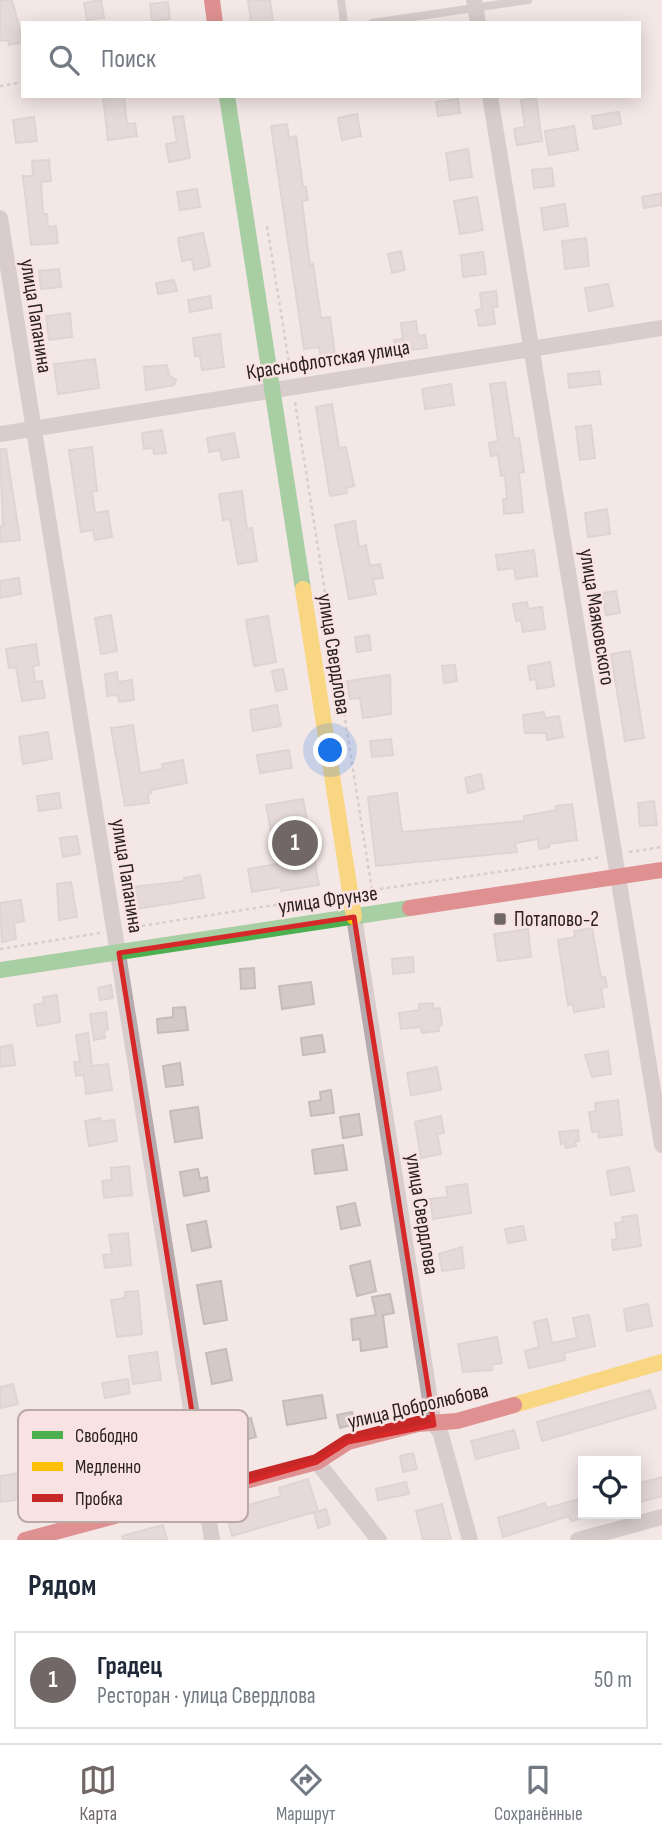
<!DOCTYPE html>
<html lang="ru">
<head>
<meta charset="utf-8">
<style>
	:root { --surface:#fff; --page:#f2f2f3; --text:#1f2937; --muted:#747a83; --line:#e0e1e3; --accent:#706766 }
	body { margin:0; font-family:"Sofia Sans Condensed",sans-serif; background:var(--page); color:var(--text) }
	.controls { position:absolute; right:21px; bottom:21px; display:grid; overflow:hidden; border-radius:0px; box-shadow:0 4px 18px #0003 }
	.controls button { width:63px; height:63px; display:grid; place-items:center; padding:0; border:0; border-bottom:2px solid var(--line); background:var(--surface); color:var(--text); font:35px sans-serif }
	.you { position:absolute; left:331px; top:751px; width:24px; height:24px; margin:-18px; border:5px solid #fff; border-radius:50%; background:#1a73e8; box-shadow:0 0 0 10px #1a73e833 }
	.badge { display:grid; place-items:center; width:46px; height:46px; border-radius:50%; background:var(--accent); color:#fff; font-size:23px; font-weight:700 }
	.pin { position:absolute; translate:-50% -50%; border:4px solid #fff; box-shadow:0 2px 7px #0006 }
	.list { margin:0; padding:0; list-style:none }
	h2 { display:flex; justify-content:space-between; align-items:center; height:91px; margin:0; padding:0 28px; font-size:30px }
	h2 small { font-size:23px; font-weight:400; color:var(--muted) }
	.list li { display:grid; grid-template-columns:46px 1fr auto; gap:21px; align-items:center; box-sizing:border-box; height:98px; margin:0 14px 14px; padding:0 14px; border:2px solid var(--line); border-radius:0px }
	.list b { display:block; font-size:26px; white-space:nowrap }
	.list p { margin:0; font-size:23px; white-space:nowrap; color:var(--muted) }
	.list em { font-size:23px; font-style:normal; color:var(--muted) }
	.icon { flex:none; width:38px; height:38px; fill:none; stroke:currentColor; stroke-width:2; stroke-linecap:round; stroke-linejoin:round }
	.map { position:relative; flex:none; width:662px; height:1540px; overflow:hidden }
	.search { position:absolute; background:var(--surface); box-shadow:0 4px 18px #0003; left:21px; right:21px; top:21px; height:77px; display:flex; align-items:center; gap:18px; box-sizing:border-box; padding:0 24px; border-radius:0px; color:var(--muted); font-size:26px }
	.sheet { height:203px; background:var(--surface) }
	nav { display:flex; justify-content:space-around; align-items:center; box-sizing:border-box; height:98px; border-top:2px solid var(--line); background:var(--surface); font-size:19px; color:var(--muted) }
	nav a { display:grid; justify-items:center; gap:4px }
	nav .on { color:var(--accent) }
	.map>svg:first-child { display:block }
	.building { fill:#d3cac8; stroke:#c5bdba; stroke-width:2 }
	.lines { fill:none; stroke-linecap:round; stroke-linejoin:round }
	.path { stroke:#b8afb0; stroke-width:2.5; stroke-dasharray:3.5 3.5; stroke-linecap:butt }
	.lane { stroke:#b5aaad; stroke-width:8 }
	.street { stroke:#b5aaad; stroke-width:16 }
	.fast { stroke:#4caf50; stroke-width:16 }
	.slow { stroke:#ffc107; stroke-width:16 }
	.jam { stroke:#c62828; stroke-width:16 }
	.marked { fill:none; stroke:#d62828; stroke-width:5; stroke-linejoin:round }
	.poi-dot { fill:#706766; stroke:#f9e3e2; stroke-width:2.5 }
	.labels { text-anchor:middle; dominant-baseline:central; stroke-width:5; stroke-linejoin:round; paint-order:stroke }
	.street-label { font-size:21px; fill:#292221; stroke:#f9e3e2 }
	.poi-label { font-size:21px; fill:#292221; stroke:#f9e3e2; text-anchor:start }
	.key { fill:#f9e3e2; stroke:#bba9a8; stroke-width:2 }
	.key-label { font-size:19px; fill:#292221 }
</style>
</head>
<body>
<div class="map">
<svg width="662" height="1540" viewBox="0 0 662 1540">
	<rect width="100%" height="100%" fill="#f4e8e7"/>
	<path class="building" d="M0 0H12L23 42 9 45 8 40 0 41Z
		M101 0 104 18 87 20 84 3Z
		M248 0H270L273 22 251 23Z
		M168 2 170 19 152 21 150 4Z
		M103 96H124L127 124 135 123 137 136 108 140Z
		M536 98 542 141 517 145 514 129 525 127 521 100Z
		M458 99 460 113 438 116 436 102Z
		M619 112 621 124 594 129 592 116Z
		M357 114 361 136 342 140 338 118Z
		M183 116 190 158 169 162 166 144 177 142 173 117Z
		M34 117 37 141 16 143 13 120Z
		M287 124 289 138 296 136 303 187H306L308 200 302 201 310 265 313 264 321 318 330 317 335 355 321 357 319 347 304 349 271 126Z
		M574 126 578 150 549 155 545 131Z
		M468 149 472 177 450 180 446 153Z
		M49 160 51 181 41 182 43 214H47L48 227 56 226 58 243 31 245 23 176H33L32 161Z
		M552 168 554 186 534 188 532 170Z
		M197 189 200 207 180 210 177 192Z
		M662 193V205L644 208 642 197Z
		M477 197 483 230 460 234 454 201Z
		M565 204 568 226 544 230 541 208Z
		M203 233 210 266 194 270 192 259 182 261 178 238Z
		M586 238 589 266 565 269 562 241Z
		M401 251 405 270 392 273 388 254Z
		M483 252 486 274 463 277 461 255Z
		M59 269 61 287 41 289 39 271Z
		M174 280 177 291 158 294 156 283Z
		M608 284 613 306 589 311 585 288Z
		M496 291 498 307H493L495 324 479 326 476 310 482 309 480 293Z
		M210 296 212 308 190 312 188 300Z
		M70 313 72 337 49 340 46 316Z
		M416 321 418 336 425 335 427 348 396 352 394 340 403 339 401 323Z
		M220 334 224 367 202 370 200 356H195L193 338Z
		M95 359 99 388 58 394 54 364Z
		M167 365 169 375 176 380 174 385 146 390 144 367Z
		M599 371 601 384 569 388 568 374Z
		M505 382 514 439 519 438 524 472 519 473 523 512 504 514 503 499H507L505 475 501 476 498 455 491 456 489 443 498 441 490 384Z
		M451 384 454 405 425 409 422 389Z
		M332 404 339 448 346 447 354 486 346 488 347 493 330 496 316 407Z
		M591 425 595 458 580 460 576 427Z
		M162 430 166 453 154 454 153 448 144 449 142 433Z
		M234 433 239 457 222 460 220 450 209 452 207 438Z
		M92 447 97 491H92L95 513 108 511 112 537 95 540 93 530 81 532 69 450Z
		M0 449H6L20 540 0 542V526H3Z
		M242 491 247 529 252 528 257 561 238 564 230 519 223 520 219 494Z
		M607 509 610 534 588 537 585 513Z
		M355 521 359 547 366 545 370 566 380 564 383 578 373 579 376 594 349 599 335 525Z
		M534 550 537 576 516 579 514 568 498 570 496 555Z
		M19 578 21 594 0 598V581Z
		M616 591 620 613 606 615 602 593Z
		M527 602 528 609 542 607 545 629 523 632 521 620 516 621 513 604Z
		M111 615 117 651 101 654 95 618Z
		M268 616 276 662 254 666 246 620Z
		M369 635 371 650 357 652 355 637Z
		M36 644 39 665 33 666 35 682 42 681 45 698 22 701 16 667 9 668 6 649Z
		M630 651 644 738 625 741 611 654Z
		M550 662 554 686 537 689 536 679 530 680 528 666Z
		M455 665 457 681 444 683 442 666Z
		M283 669 287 689 276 691 272 671Z
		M117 672 118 682 132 680 134 700 119 702 118 695 107 696 105 674Z
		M390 675 391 714 363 718 360 698 350 699 347 681Z
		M277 705 281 726 253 731 250 710Z
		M544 712 545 718 559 716 563 737 547 740 546 733H525L523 715Z
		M133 725 140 773 163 769 162 764 183 760 187 783 151 790V793L148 794 149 803 125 806 111 728Z
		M48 732 52 759 23 764 19 737Z
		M391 739 393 755 372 757 370 741Z
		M289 750 292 768 260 773 257 755Z
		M481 774 484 789 468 793 465 778Z
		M59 793 61 808 39 811 37 796Z
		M397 793 402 832 524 821V816L557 810 556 806 572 804 577 840 549 844V847L539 849 538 839 515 843 517 852 376 866 368 797Z
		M303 799 319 885 281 891V887L252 892 248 869 277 864 266 805Z
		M654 801 657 825 640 826 638 803Z
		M77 836 80 854 63 857 60 838Z
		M200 875 204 898 136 909 134 887 185 881 184 878Z
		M71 882 77 917 59 920 57 884Z
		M21 900 24 921 14 923 16 939 2 942 0 903Z
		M592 928 601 978 605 977 607 987 601 988 604 1007 574 1012 573 1004 568 1005 558 940 575 937 574 931Z
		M528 929 531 957 498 961 494 934Z
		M413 957 414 972 393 974 392 959Z
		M254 968 255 988 241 989 240 969Z
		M311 982 314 1004 282 1009 279 986Z
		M111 985 113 998 100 1000 98 988Z
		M57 995 60 1022 37 1026 34 1005 44 1003 43 997Z
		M433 1003V1009L440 1008 442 1025 438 1026 439 1031 422 1033 421 1027 401 1029 399 1013 419 1010V1004Z
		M185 1007 188 1030 158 1033 157 1019 173 1017V1008Z
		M106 1012 108 1029 104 1030 105 1038 94 1040 90 1014Z
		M88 1033 92 1066 108 1064 112 1090 86 1094 84 1075 76 1076 74 1062H80L76 1035Z
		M322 1035 325 1052 303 1055 301 1038Z
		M12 1045 15 1065 0 1067V1047Z
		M608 1051 611 1074 592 1077 585 1055Z
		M180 1063 183 1085 166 1087 163 1066Z
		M437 1067 441 1090 411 1095 407 1073Z
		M331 1090 334 1113 311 1116 309 1102 321 1100 320 1092Z
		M618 1100 622 1135 599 1138 598 1131 592 1132 589 1112 596 1111 595 1103Z
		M198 1107 202 1138 175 1142 170 1111Z
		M359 1114 362 1135 343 1138 340 1117Z
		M441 1116 444 1133 437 1134 441 1154 421 1158 415 1122Z
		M100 1118 101 1122 114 1120 117 1141 89 1146 85 1121Z
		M578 1130 579 1141H575L576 1146 566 1148 565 1143 561 1144 559 1132Z
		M343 1145 347 1170 315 1174 312 1150Z
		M129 1166 132 1195 104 1198 102 1181 112 1180 111 1168Z
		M629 1167 634 1191 611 1195 607 1171Z
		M198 1169 200 1179 207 1177 209 1191 184 1196 180 1172Z
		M467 1184 471 1213 433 1219 430 1199 448 1197 446 1187Z
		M355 1203 360 1225 341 1229 337 1207Z
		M637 1215 641 1246 613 1250 612 1240 617 1239 615 1223 623 1222 622 1217Z
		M206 1221 211 1247 192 1251 187 1225Z
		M523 1226 526 1240 508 1243 505 1229Z
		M128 1233 131 1265 105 1268 103 1255 112 1254 109 1235Z
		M462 1247 464 1268 442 1271 439 1254Z
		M370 1261 376 1291 357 1296 350 1266Z
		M221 1281 227 1320 204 1324 197 1285Z
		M138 1291 142 1334 117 1337 111 1300 125 1298V1292Z
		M390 1294 394 1313 383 1315 387 1347 361 1351 360 1339 353 1340 351 1319 376 1315 372 1297Z
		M648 1304 652 1326 627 1331 624 1309Z
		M589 1315 595 1346 564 1353 565 1360 529 1368 525 1351 539 1347 534 1322 547 1319 552 1343 577 1338 573 1318Z
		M497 1337 502 1363 491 1365 492 1370 463 1372 458 1344Z
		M226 1349 232 1380 212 1384 206 1353Z
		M157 1352 161 1380 133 1384 129 1356Z
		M128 1379 130 1393 105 1398 102 1383Z
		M13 1384 18 1404 0 1408V1387Z
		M650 1390 656 1408 542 1441 537 1422Z
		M322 1395 326 1418 287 1425 283 1401Z
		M352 1412 355 1424 340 1428 337 1415Z
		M251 1418 256 1437 223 1446 218 1427Z
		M514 1430 519 1448 476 1459 471 1441Z
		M413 1453 417 1469 403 1472 400 1456Z
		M20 1473 24 1499 0 1502V1476Z
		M662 1477V1496L636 1503V1484Z
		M308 1479 318 1511 315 1512 326 1509 330 1524 318 1528 314 1512 232 1536 226 1511 281 1496 279 1488Z
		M406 1482 409 1494 378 1500 376 1489Z
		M583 1498V1518L571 1521 569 1516 503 1537 498 1518 545 1503 547 1508Z
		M442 1504 451 1540H423L416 1511Z
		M163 1525 167 1540H123L122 1536Z"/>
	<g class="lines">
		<path class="path" d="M0 86 23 82
			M267 226 291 375
			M295 402 372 890
			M629 852 662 847
			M366 891 602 857
			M128 928 332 896
			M0 949 100 933"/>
		<path class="lane" d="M341 0 344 23
			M372 23 528 0"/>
		<path class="street" d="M474 0 478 23
			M490 96 662 1145
			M0 218 212 1540
			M0 434 662 328
			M354 917 434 1425 440 1431 470 1540
			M317 1462 379 1540
			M578 1540 662 1517"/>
		<path class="fast" d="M227 96 303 589
			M0 970 410 908"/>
		<path class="slow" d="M303 589 354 917
			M514 1405 662 1362"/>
		<path class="jam" d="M212 0 215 23
			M410 908 662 870
			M25 1540 317 1462 348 1442 418 1424 457 1421 514 1405"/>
	</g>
	<path d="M0 0H662V1540H0ZM354 917 434 1425 348 1442 317 1462 205 1494 119 953Z" fill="#f4e8e7" fill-opacity=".55" fill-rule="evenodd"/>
	<path class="marked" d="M354 917 434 1425 348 1442 317 1462 205 1494 119 953Z"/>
	<rect class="poi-dot" x="493" y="912" width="14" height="14" rx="3.5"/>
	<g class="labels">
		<g class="street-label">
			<text transform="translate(36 316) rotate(81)">улица Папанина</text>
			<text transform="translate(328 360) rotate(-9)">Краснофлотская улица</text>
			<text transform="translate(597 617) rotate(81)">улица Маяковского</text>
			<text transform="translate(334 654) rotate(81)">улица Свердлова</text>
			<text transform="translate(127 876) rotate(81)">улица Папанина</text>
			<text transform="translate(328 900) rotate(-8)">улица Фрунзе</text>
			<text transform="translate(422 1214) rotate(81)">улица Свердлова</text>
			<text transform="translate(418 1406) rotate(-13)">улица Добролюбова</text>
		</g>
		<g class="poi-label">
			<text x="514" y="919">Потапово-2</text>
		</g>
	</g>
	<rect x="18" y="1410" width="230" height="112" rx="10" class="key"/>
	<rect x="32" y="1431" width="31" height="8" fill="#4caf50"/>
	<rect x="32" y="1462" width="31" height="9" fill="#ffc107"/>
	<rect x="32" y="1494" width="31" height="8" fill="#c62828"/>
	<g class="key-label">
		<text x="75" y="1442">Свободно</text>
		<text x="75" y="1473">Медленно</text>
		<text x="75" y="1505">Пробка</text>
	</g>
</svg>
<div class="controls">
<button><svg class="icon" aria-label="locate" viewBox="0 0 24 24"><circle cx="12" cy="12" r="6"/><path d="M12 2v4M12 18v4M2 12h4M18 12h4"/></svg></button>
</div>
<div class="you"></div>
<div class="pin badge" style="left:295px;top:843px">1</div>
<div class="search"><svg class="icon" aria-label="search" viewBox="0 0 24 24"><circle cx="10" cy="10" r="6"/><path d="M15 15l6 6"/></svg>Поиск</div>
</div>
<section class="sheet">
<h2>Рядом<small></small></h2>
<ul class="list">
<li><span class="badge">1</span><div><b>Градец</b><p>Ресторан · улица Свердлова</p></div><em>50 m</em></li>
</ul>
</section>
<nav>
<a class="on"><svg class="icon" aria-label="map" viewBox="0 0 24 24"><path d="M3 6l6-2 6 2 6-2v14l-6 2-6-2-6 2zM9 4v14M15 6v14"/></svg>Карта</a>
<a><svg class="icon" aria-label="directions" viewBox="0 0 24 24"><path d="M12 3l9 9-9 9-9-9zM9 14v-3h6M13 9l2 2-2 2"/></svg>Маршрут</a>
<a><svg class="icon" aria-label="saved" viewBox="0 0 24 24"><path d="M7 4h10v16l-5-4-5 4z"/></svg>Сохранённые</a>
</nav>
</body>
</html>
